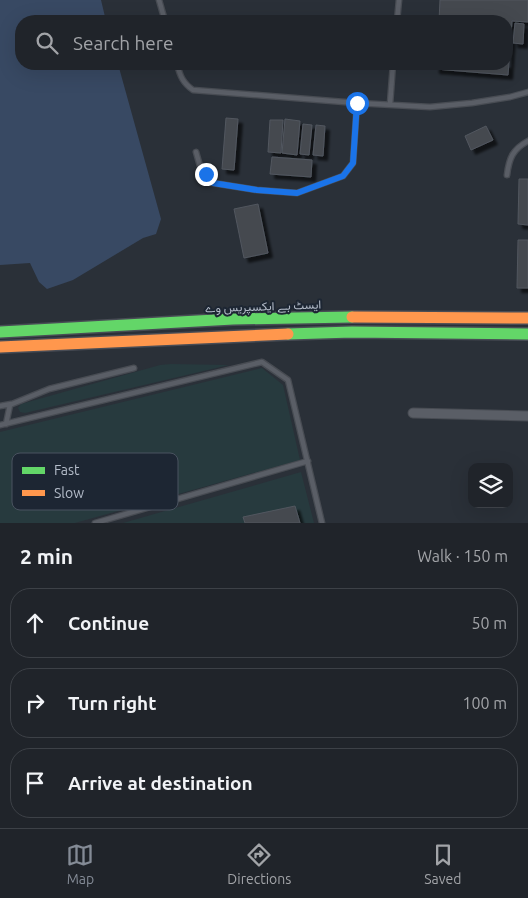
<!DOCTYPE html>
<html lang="en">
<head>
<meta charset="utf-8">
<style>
	:root { --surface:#20242a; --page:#282c32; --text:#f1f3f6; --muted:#a2a4a8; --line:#3d4147; --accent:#848b96 }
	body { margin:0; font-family:Ubuntu,Vazirmatn,sans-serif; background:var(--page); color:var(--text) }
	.controls { position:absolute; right:15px; bottom:15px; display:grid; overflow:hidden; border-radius:10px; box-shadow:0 5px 20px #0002 }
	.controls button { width:45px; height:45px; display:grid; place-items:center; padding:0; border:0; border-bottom:1px solid var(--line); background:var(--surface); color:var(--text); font:25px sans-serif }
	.stop { position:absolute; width:15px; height:15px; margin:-11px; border:4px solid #1a73e8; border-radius:50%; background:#fff }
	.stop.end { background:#1a73e8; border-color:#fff; box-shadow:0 1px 5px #0008 }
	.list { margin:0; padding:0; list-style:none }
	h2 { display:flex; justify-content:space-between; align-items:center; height:65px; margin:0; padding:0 20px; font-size:21px }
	h2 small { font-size:16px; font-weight:400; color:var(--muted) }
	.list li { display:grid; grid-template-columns:32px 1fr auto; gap:15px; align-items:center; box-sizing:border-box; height:70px; margin:0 10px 10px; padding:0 10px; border:1px solid var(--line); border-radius:20px }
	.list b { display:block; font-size:19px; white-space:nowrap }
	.list em { font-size:16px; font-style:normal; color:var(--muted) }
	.icon { flex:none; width:28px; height:28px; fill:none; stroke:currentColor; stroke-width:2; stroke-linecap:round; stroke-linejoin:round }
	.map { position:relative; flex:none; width:528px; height:523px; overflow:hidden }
	.search { position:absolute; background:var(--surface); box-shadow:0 5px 20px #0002; left:15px; right:15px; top:15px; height:55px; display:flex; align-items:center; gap:12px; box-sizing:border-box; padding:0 18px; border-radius:20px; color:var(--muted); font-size:19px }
	.sheet { height:305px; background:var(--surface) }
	nav { display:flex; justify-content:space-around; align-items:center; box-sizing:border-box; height:70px; border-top:1px solid var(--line); background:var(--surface); font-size:14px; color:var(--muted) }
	nav a { display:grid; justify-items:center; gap:2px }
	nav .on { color:var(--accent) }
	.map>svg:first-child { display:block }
	.green { fill:#273a3e }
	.water { fill:#384963 }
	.building { fill:#444950; stroke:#52575f; filter:url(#shadow) }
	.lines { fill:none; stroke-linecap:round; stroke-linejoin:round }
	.lane-casing { stroke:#484c53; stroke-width:7 }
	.street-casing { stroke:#484c53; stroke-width:11 }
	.fast-casing { stroke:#484c55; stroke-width:14 }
	.slow-casing { stroke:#484c55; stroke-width:14 }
	.lane { stroke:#5a5e66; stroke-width:4.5 }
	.street { stroke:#5a5e66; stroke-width:9 }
	.fast { stroke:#63d668; stroke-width:11 }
	.slow { stroke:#ff974d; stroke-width:11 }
	.route { stroke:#1a73e8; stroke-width:6 }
	.labels { text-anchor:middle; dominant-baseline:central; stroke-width:4; stroke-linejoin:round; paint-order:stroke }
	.street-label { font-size:12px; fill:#b4bcc9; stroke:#1d2633 }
	.key { fill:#1d2633; stroke:#4a5360; stroke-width:1 }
	.key-label { font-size:14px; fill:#b4bcc9 }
</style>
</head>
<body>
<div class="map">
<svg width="528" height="523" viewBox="0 0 528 523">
	<defs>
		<filter id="shadow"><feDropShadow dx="4.5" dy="4.5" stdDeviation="1" flood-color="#0009"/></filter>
	</defs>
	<rect width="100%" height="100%" fill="#2a3038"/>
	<path class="green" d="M171 364 229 365 25 413 20 412 18 408 21 404 160 365Z
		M262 368 283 385 300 460 75 523H0V432Z
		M301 472 314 523H123Z"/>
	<path class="water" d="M0 0H101L106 21H21V64H118L161 219 156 234 143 238 73 280 47 289 39 282 30 263 0 265Z"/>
	<path class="building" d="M440 0H528V22L512 21 508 75 435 69V64H507V21H439Z
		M515 23 524 24 523 44 513 43Z
		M226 118 238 119 234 170 222 169Z
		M285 119 300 121 297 155 282 153Z
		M270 120H283L281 153 268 152Z
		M303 124 312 125 309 155 300 154Z
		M316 125 325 126 323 156 313 155Z
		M486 126 493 140 471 150 465 136Z
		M272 157 312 160 311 177 270 174Z
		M519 179H528V225L518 224Z
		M258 204 268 253 244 258 234 209Z
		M518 240H528V288H517Z
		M295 506 300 523H245L243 517Z"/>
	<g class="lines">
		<g class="lane-casing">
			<path id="lane" d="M159 0 165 21
				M397 21 399 0
				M177 64C180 76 183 83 193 90L357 103 430 107 472 103 510 97 528 92
				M390 104 393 64
				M196 152 200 166 213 183 257 190 297 193 343 176 353 163 357 103
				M507 175C509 158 513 149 528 141
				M0 406 11 404
				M6 424 10 405 12 404 49 389 134 368
				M0 425 262 362 288 380 322 523
				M95 523 308 461"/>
		</g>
		<g class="street-casing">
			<path id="street" d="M413 413 528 416"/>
		</g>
		<g class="fast-casing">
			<path id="fast" d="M0 332 233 319 352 317
				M288 334 352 332 528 334"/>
		</g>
		<g class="slow-casing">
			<path id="slow" d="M352 317 528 318
				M0 347 288 334"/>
		</g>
		<use href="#lane" class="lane"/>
		<use href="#street" class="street"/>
		<use href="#fast" class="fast"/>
		<use href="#slow" class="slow"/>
	</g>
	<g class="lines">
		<path class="route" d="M206 174 213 183 257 190 297 193 343 176 353 163 357 103"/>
	</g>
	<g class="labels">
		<g class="street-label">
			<text transform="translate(263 306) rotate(-2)">ایسٹ بے ایکسپریس وے</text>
		</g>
	</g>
	<rect x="12" y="453" width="166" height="57" rx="8" class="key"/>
	<rect x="22" y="467" width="23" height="7" fill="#63d668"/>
	<rect x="22" y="490" width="23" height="6" fill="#ff974d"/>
	<g class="key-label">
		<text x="54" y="475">Fast</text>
		<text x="54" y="498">Slow</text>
	</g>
</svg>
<div class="controls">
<button><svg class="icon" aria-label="layers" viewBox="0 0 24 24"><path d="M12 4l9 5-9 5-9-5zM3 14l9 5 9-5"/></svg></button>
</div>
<div class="stop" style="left:357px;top:103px"></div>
<div class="stop end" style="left:206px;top:174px"></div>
<div class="search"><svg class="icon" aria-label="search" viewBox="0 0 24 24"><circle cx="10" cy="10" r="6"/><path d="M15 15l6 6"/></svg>Search here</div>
</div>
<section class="sheet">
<h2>2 min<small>Walk · 150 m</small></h2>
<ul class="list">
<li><svg class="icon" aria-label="ahead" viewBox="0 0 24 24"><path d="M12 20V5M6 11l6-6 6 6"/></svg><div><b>Continue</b></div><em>50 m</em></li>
<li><svg class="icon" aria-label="right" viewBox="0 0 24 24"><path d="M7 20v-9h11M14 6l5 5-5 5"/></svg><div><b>Turn right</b></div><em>100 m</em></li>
<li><svg class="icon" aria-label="arrive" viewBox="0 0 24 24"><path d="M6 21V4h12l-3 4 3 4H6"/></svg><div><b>Arrive at destination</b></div></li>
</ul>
</section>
<nav>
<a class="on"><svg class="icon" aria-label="map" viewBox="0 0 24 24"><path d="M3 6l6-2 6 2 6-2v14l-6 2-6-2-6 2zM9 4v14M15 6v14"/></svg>Map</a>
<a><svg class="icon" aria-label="directions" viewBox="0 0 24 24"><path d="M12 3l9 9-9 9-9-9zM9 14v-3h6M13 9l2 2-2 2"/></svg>Directions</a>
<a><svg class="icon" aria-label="saved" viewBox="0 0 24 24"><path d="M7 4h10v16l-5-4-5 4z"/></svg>Saved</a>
</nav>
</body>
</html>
